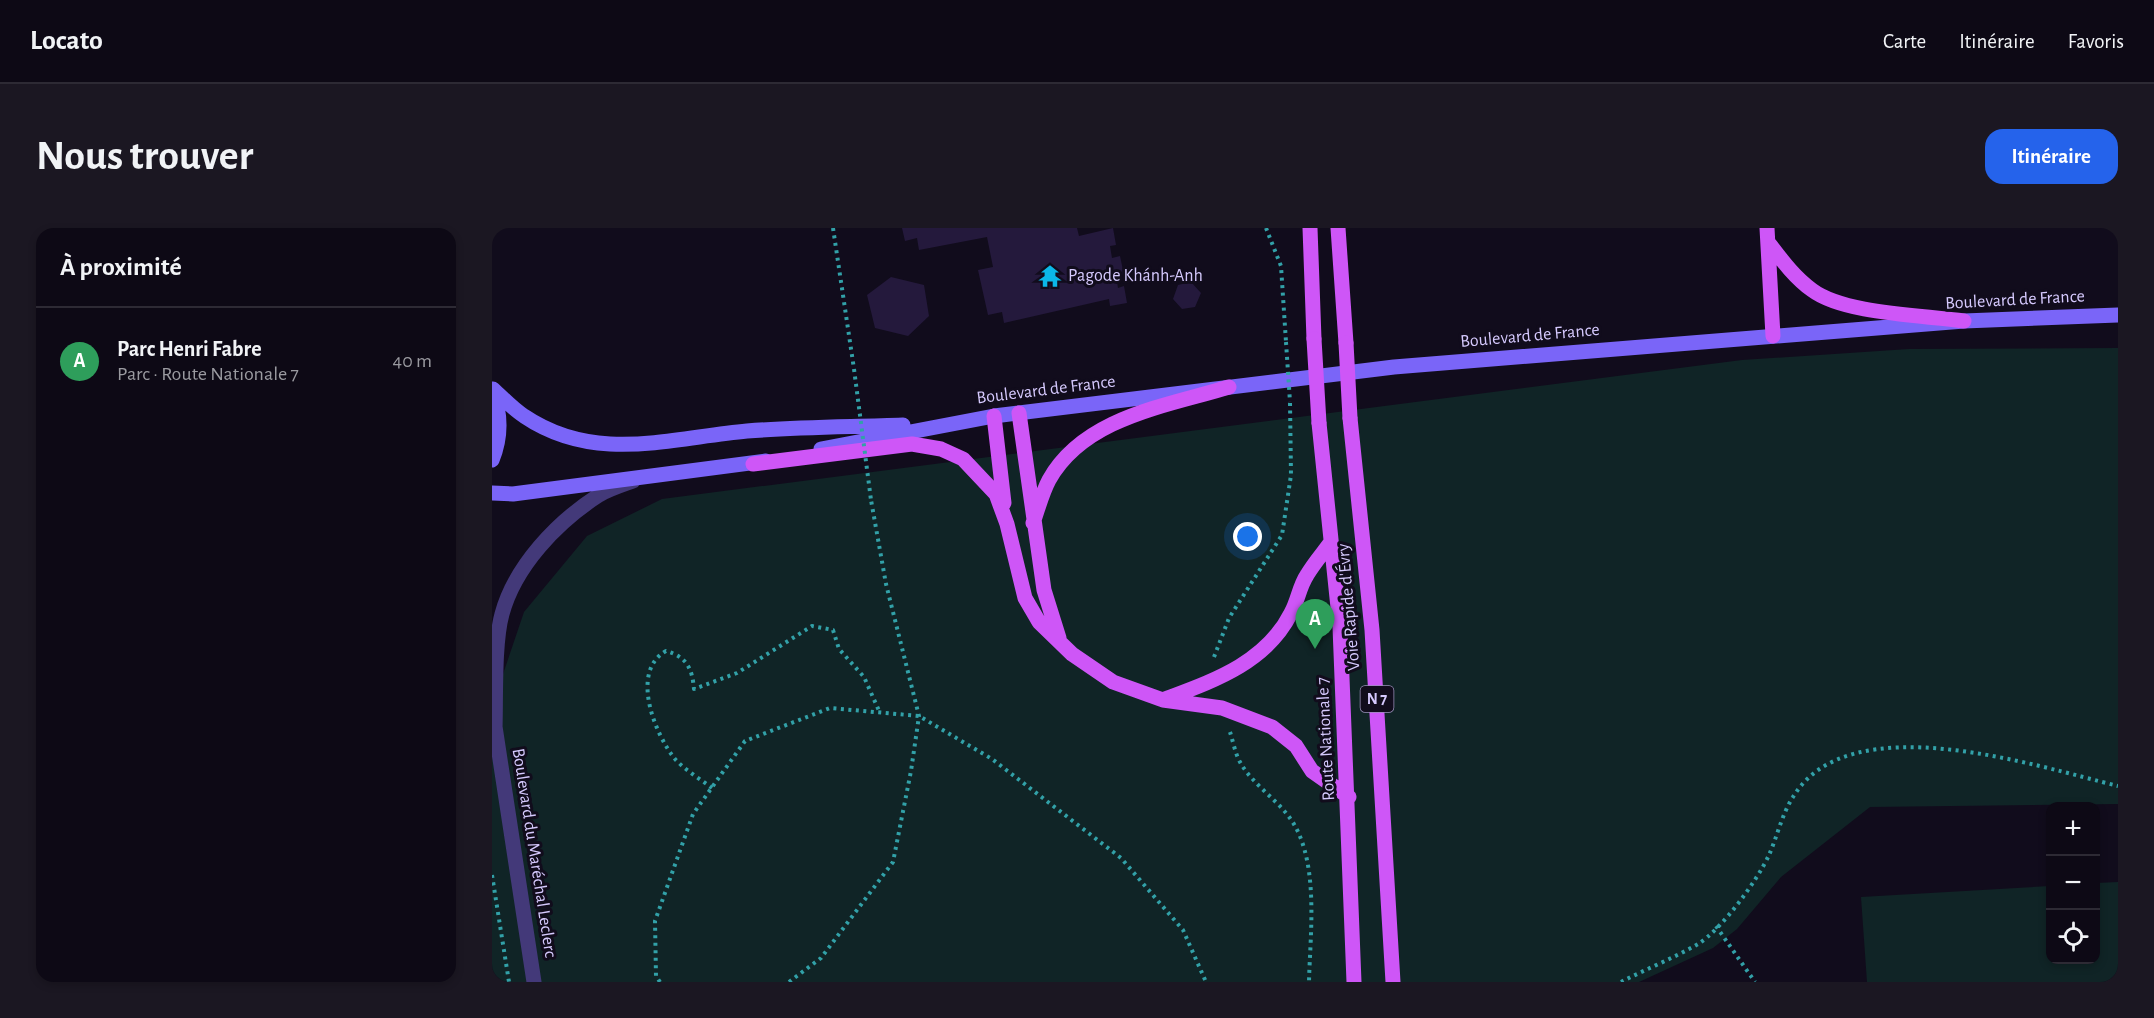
<!DOCTYPE html>
<html lang="fr">
<head>
<meta charset="utf-8">
<style>
	:root { --surface:#0d0915; --page:#1b1722; --text:#f1f3f6; --muted:#9a9aa0; --line:#2d2a34; --accent:#2563eb }
	body { margin:0; font-family:"Alegreya Sans",sans-serif; background:var(--page); color:var(--text) }
	.controls { position:absolute; right:18px; bottom:18px; display:grid; overflow:hidden; border-radius:12px; box-shadow:0 3px 9px #0003 }
	.controls button { width:54px; height:54px; display:grid; place-items:center; padding:0; border:0; border-bottom:2px solid var(--line); background:var(--surface); color:var(--text); font:30px sans-serif }
	.you { position:absolute; left:756px; top:309px; width:21px; height:21px; margin:-15px; border:4px solid #fff; border-radius:50%; background:#1a73e8; box-shadow:0 0 0 9px #1a73e833 }
	.badge { display:grid; place-items:center; width:39px; height:39px; border-radius:50%; background:var(--accent); color:#fff; font-size:20px; font-weight:700 }
	.pin { position:absolute; translate:-50% -50px; filter:drop-shadow(0 2px 3px #0008) }
	.pin::after { content:''; position:absolute; top:32px; width:21px; height:18px; background:inherit; clip-path:polygon(0 0,100% 0,50% 100%) }
	.list { margin:0; padding:0; list-style:none }
	h2 { display:flex; justify-content:space-between; align-items:center; height:78px; margin:0; padding:0 24px; font-size:26px }
	h2 small { font-size:20px; font-weight:400; color:var(--muted) }
	.list li { display:grid; grid-template-columns:39px 1fr auto; gap:18px; align-items:center; box-sizing:border-box; height:108px; padding:0 24px; border-top:2px solid var(--line) }
	.list b { display:block; font-size:22px; white-space:nowrap }
	.list p { margin:0; font-size:20px; white-space:nowrap; color:var(--muted) }
	.list em { font-size:20px; font-style:normal; color:var(--muted) }
	.icon { flex:none; width:33px; height:33px; fill:none; stroke:currentColor; stroke-width:2; stroke-linecap:round; stroke-linejoin:round }
	.map { position:relative; flex:none; width:1626px; height:754px; overflow:hidden; border-radius:18px }
	header { display:flex; align-items:center; gap:36px; box-sizing:border-box; height:84px; padding:0 30px; background:var(--surface); border-bottom:2px solid var(--line) }
	header strong { font-size:28px }
	nav { display:flex; gap:33px; margin-inline-start:auto; font-size:21px }
	.intro { display:flex; align-items:center; justify-content:space-between; box-sizing:border-box; height:144px; padding:0 36px }
	h1 { margin:0; font-size:42px }
	.button { padding:15px 27px; border-radius:18px; background:var(--accent); color:#fff; font-size:21px; font-weight:700 }
	main { display:flex; gap:36px; padding:0 36px }
	aside { flex:1; background:var(--surface); border-radius:18px; box-shadow:0 3px 9px #0003 }
	.map>svg:first-child { display:block }
	.green { fill:#102426 }
	.building { fill:#24193c }
	.lines { fill:none; stroke-linecap:round; stroke-linejoin:round }
	.path { stroke:#32a1a8; stroke-width:4; stroke-dasharray:3 4.5; stroke-linecap:butt }
	.minor { stroke:#433979; stroke-width:15 }
	.secondary { stroke:#7a65f8; stroke-width:15 }
	.primary { stroke:#ce56f7; stroke-width:15 }
	.path-bridge { stroke:#32a1a8; stroke-width:4; stroke-dasharray:3 4.5; stroke-linecap:butt }
	.primary-bridge { stroke:#ce56f7; stroke-width:15 }
	.labels { text-anchor:middle; dominant-baseline:central; stroke-width:6; stroke-linejoin:round; paint-order:stroke }
	.shield { fill:#110c1c; stroke:#9a90ba; stroke-width:1.5 }
	.shield-label { font-size:16px; font-weight:bold; fill:#d5c9fd }
	.poi-label { font-size:18px; fill:#d5c9fd; stroke:#110c1c; text-anchor:start }
	.street-label { font-size:18px; fill:#d5c9fd; stroke:#110c1c }
</style>
</head>
<body>
<header>
<strong>Locato</strong>
<nav><a>Carte</a><a>Itinéraire</a><a>Favoris</a></nav>
</header>
<div class="intro"><h1>Nous trouver</h1><a class="button">Itinéraire</a></div>
<main>
<aside>
<h2>À proximité<small></small></h2>
<ul class="list">
<li><span class="badge" style="background:#2e9e5b">A</span><div><b>Parc Henri Fabre</b><p>Parc · Route Nationale 7</p></div><em>40 m</em></li>
</ul>
</aside>
<div class="map">
<svg width="1626" height="754" viewBox="0 0 1626 754">
	<rect width="100%" height="100%" fill="#110c1c"/>
	<path class="green" d="M1626 120V576L1378 579 1289 649 1245 701 1221 720 1147 754H0V460L7 458 32 384 95 308 170 271 1250 132 1417 121Z
		M1626 654V754H1375L1369 669 1558 658V732H1604V655Z"/>
	<path class="building" d="M410 0H585L587 8 621 0 624 17 618 18 620 30 628 28 632 47 624 48 626 60 632 58 635 75 618 78 617 71 512 95 510 84 496 87 486 42 501 39 495 9 427 22 425 10 413 13Z
		M399 49 432 57 437 88 416 108 383 100 375 67Z
		M699 54 709 65 703 79 690 81 681 71 686 57Z"/>
	<g class="lines">
		<path class="path" d="M341 0 362 141
			M774 0 789 38 794 114
			M722 429 737 390 790 307 799 247 798 174
			M738 504C741 513 743 525 748 534 759 554 780 568 794 585 829 626 818 704 817 754
			M220 560C208 551 193 542 183 531 162 505 138 443 174 423 195 429 200 440 202 461L245 445 320 398 341 402 347 421 372 449 388 485
			M0 647 17 754
			M1224 698 1263 754
			M168 754 164 748 163 693 201 586 253 513 338 480 427 488 500 531 629 630 691 702 714 754
			M297 754 329 730 401 634 419 543 427 488 394 356 379 272
			M1129 754C1154 741 1182 730 1206 716 1230 701 1265 653 1277 627 1285 609 1290 586 1301 569 1357 476 1544 538 1626 558"/>
		<path class="minor" d="M2 492 42 754
			M3 501C4 470 2 415 10 386 23 338 65 294 107 267 117 261 130 257 141 253"/>
		<path class="secondary" d="M0 161C9 185 10 208 0 232
			M1 161C11 170 21 181 32 188 103 236 178 210 255 203 307 199 359 199 411 197
			M329 221 502 188 902 139 1472 93 1626 87
			M0 265 21 266 274 233"/>
		<path class="primary" d="M818 0 822 111
			M846 0 854 115
			M1275 0 1281 108
			M1276 14C1289 31 1302 49 1320 62 1352 86 1430 87 1472 93
			M527 185 552 362 567 410
			M502 188 512 275
			M858 190 880 402 901 754
			M827 195 848 399 862 754
			M261 236 420 216 449 221 471 231 504 266 515 296 533 370 547 394 580 426 621 454 671 472 730 480 780 499 804 518 820 543 857 569
			M541 295C546 281 550 265 557 252 592 189 675 178 737 159
			M673 471C721 453 774 435 799 385 806 373 807 359 815 347 822 335 831 325 839 314"/>
		<path class="path-bridge" d="M794 114 798 174
			M362 141 379 272"/>
		<path class="primary-bridge" d="M822 111 827 195
			M854 115 858 190"/>
	</g>
	<defs>
		<g id="temple-bare" transform="scale(1.8)"><path d="M0-6L5-2H3V0L6.5 2.5H4V6H1.5V3h-3V6H-4V2.5H-6.5L-3 0V-2H-5Z" fill="#0bb7e8" stroke="#110c1c" stroke-width="2.5" paint-order="stroke"/></g>
	</defs>
	<g fill-rule="evenodd">
		<use href="#temple-bare" x="558" y="48"/>
	</g>
	<g class="labels">
		<rect class="shield" x="868.5" y="458" width="33" height="26" rx="4.5"/>
		<g class="shield-label">
			<text x="885" y="471">N 7</text>
		</g>
		<g class="poi-label">
			<text x="576" y="48">Pagode Khánh-Anh</text>
		</g>
		<g class="street-label">
			<text transform="translate(1523 72) rotate(-3)">Boulevard de France</text>
			<text transform="translate(1038 108) rotate(-5)">Boulevard de France</text>
			<text transform="translate(554 162) rotate(-7)">Boulevard de France</text>
			<text transform="translate(857 379) rotate(-95)">Voie Rapide d'Évry</text>
			<text transform="translate(834 511) rotate(-93)">Route Nationale 7</text>
			<text transform="translate(42 625) rotate(81)">Boulevard du Maréchal Leclerc</text>
		</g>
	</g>
</svg>
<div class="controls">
<button>+</button>
<button>−</button>
<button><svg class="icon" aria-label="locate" viewBox="0 0 24 24"><circle cx="12" cy="12" r="6"/><path d="M12 2v4M12 18v4M2 12h4M18 12h4"/></svg></button>
</div>
<div class="you"></div>
<div class="pin badge" style="left:823px;top:421px;background:#2e9e5b">A</div>
</div>
</main>
</body>
</html>
